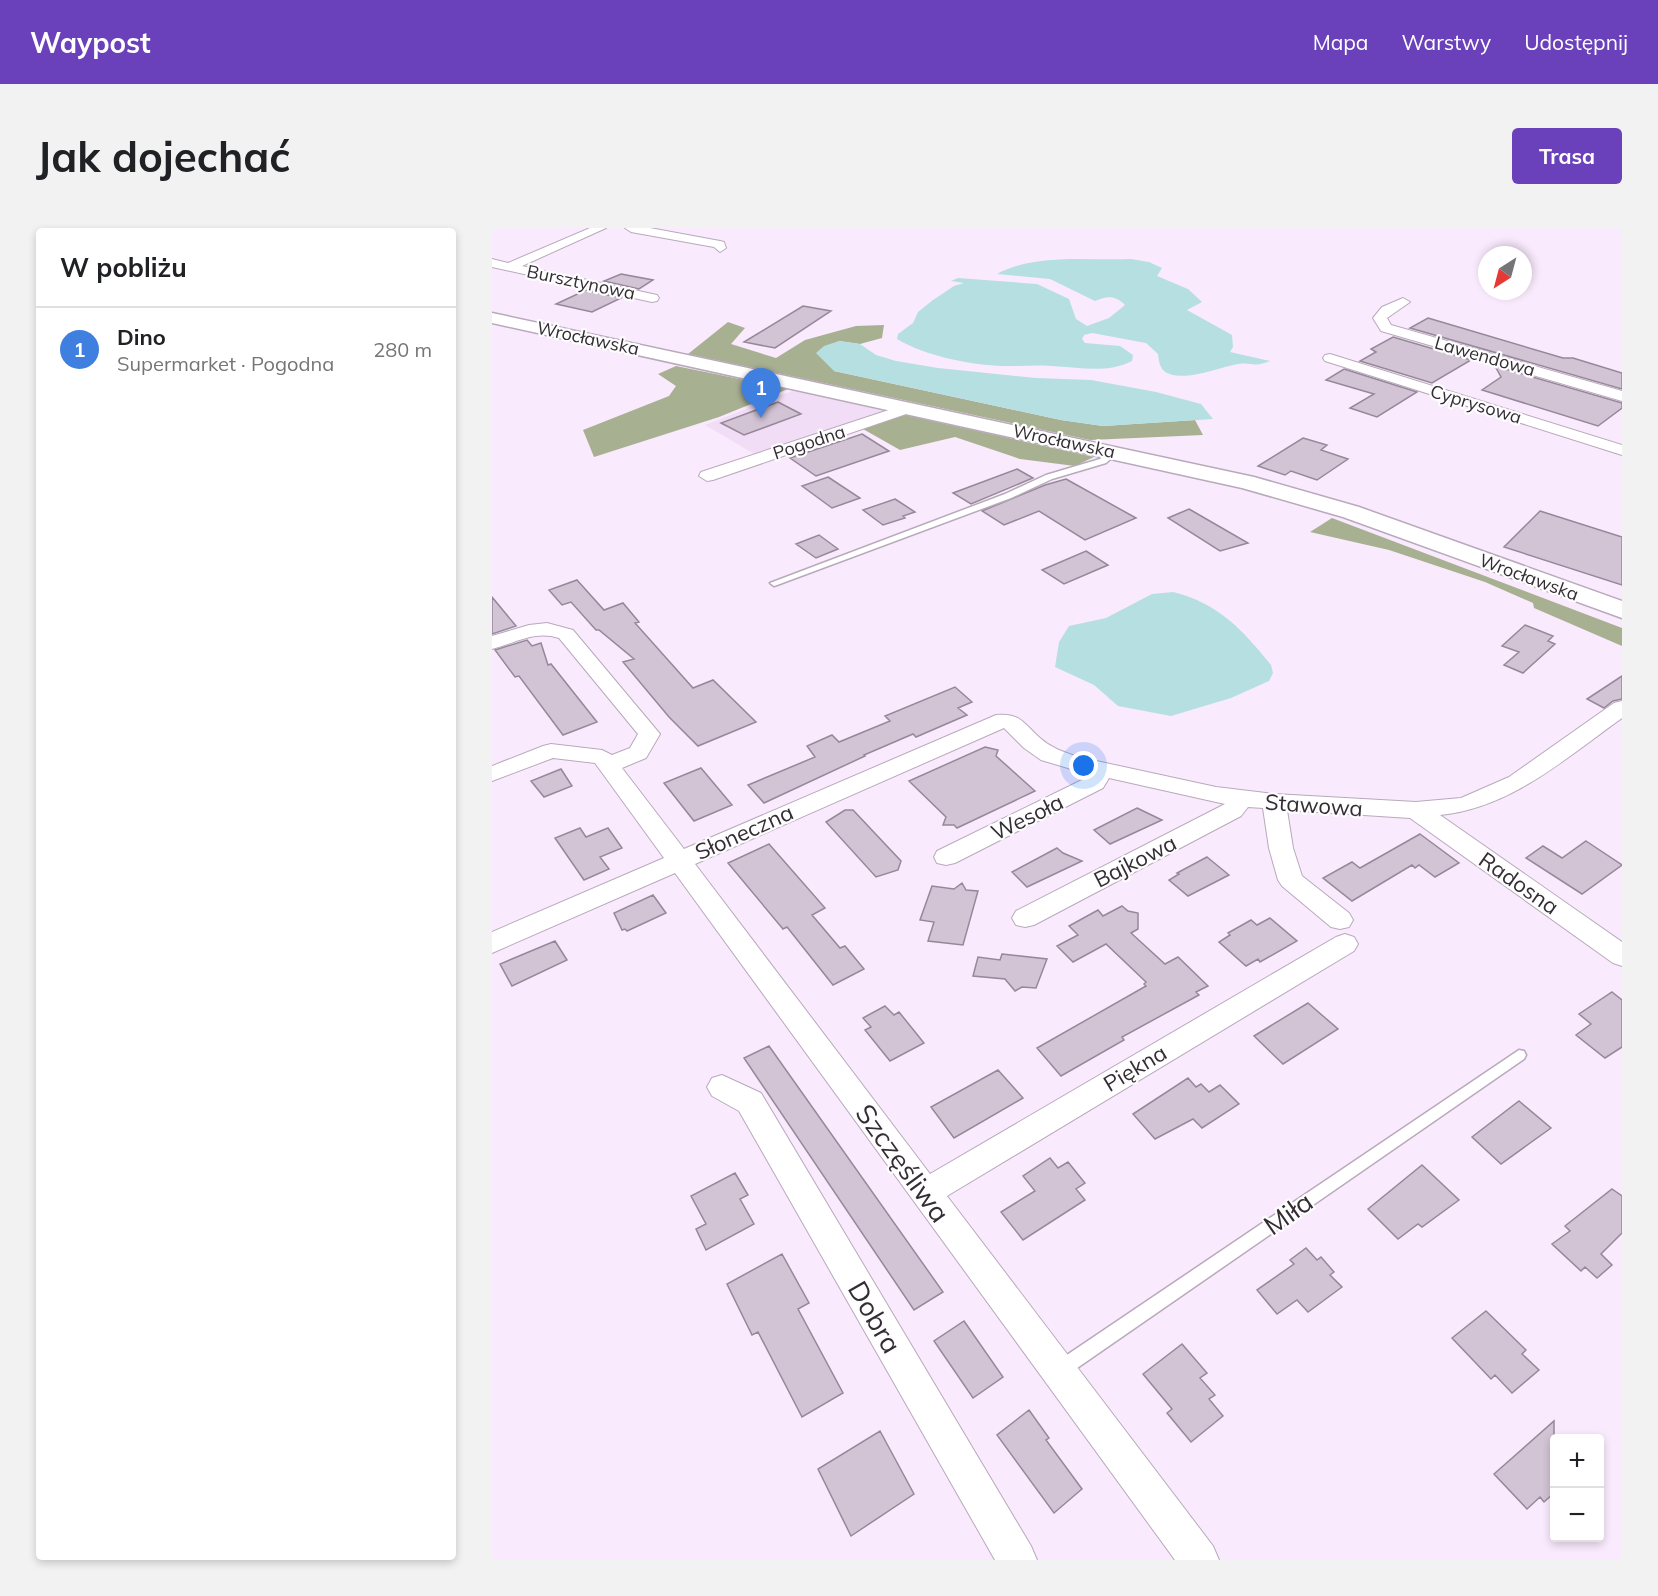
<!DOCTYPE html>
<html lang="pl">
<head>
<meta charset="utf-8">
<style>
	:root { --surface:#fff; --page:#f2f2f2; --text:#202124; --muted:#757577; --line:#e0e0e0; --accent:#6a41ba }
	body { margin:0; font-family:Mulish,sans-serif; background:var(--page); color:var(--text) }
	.controls { position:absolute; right:18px; bottom:18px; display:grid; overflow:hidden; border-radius:6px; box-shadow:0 3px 9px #0003 }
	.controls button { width:54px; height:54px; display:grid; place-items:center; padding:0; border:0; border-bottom:2px solid var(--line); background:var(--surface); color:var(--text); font:30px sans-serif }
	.compass { position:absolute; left:986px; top:18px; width:54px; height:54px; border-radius:50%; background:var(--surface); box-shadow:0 3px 9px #0003; rotate:216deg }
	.you { position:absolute; left:592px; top:538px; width:21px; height:21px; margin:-15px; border:4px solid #fff; border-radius:50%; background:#1a73e8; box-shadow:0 0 0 9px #1a73e833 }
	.badge { display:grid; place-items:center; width:39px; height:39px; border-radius:50%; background:var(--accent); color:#fff; font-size:20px; font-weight:700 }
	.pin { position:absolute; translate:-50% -50px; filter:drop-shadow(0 2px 3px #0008) }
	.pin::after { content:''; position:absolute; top:32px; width:21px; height:18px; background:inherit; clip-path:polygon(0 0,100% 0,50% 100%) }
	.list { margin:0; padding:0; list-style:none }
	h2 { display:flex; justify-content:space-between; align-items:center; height:78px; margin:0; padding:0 24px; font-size:26px }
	h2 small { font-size:20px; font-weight:400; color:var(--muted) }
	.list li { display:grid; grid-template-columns:39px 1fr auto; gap:18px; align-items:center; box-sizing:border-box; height:84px; padding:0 24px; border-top:2px solid var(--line) }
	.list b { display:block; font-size:22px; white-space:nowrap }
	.list p { margin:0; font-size:20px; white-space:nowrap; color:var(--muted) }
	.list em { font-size:20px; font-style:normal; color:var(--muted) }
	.map { position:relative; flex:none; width:1130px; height:1332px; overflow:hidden; border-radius:6px }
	header { display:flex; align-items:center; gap:36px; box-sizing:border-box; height:84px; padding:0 30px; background:var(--accent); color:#fff }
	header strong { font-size:28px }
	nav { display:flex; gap:33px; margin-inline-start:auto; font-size:21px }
	.intro { display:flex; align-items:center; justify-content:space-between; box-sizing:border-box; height:144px; padding:0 36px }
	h1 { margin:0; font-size:42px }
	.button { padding:15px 27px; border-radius:6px; background:var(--accent); color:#fff; font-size:21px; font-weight:700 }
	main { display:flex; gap:36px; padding:0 36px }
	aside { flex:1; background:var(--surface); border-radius:6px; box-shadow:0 3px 9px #0003 }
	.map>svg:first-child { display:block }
	.built { fill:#f2ddf6 }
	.forest { fill:#a8b092 }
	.water { fill:#b6dfe1 }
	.building { fill:#d2c3d5; stroke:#96889a; stroke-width:1.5 }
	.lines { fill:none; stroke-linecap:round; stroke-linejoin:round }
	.service-casing { stroke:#b8a9bb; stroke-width:3 }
	.minor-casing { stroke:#b8a9bb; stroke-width:2 }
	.secondary-casing { stroke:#b8a9bb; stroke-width:3 }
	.service { fill:#fff; fill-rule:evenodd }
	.minor { fill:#fff; fill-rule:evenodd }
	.secondary { fill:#fff; fill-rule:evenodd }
	.labels { text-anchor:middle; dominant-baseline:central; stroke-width:4.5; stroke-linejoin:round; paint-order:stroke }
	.far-street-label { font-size:18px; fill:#332c33; stroke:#fdfdfd }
	.street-label { font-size:22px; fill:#332c33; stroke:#fdfdfd }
	.near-street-label { font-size:27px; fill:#332c33; stroke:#fdfdfd }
</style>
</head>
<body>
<header>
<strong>Waypost</strong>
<nav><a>Mapa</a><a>Warstwy</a><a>Udostępnij</a></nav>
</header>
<div class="intro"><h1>Jak dojechać</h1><a class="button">Trasa</a></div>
<main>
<aside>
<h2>W pobliżu<small></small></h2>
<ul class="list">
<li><span class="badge" style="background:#3f7fe0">1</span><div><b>Dino</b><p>Supermarket · Pogodna</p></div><em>280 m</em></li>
</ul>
</aside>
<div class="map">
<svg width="1130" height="1332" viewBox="0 0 1130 1332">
	<rect width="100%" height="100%" fill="#faeafd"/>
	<path class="built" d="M303 162 395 183 264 227 213 197Z"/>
	<path class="forest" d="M236 94 253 100 239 116 284 130 313 112 364 98 392 97 390 110 368 116 347 113 342 143 569 192 611 198 703 192 711 207 598 212 196 126Z
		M184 138 296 161 227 189 102 229 91 202 177 168 184 158 166 146Z
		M413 187 602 229 583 238 528 231 463 209 408 222 371 201Z
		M840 290 1130 400V418L1042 380 1041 375 993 354 897 322 818 304Z"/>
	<path class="water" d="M639 31 657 34 670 40 665 48 696 61 710 74 695 82 740 107 741 119 738 124 778 133C760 140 761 134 746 136 727 139 689 156 672 143 667 138 667 132 666 126L654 115 600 105 592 107 590 111 593 115 628 118 641 127 640 133C615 146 586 139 559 138 546 137 534 138 521 138 486 139 435 129 405 111L406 106 421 95 426 84 441 72 462 58 472 55 459 53 466 50 545 56 577 71 584 91 595 98 617 90 633 77C623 67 615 68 603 73L558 51 505 46C544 25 597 33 639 31Z
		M347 113 368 116 384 127 404 133 446 140 544 150 599 152 664 164 709 176 721 191 611 198 569 192 342 143 324 125 332 118Z
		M681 364C726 375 751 402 779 437L781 445 777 453 739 470 679 488 626 478 602 457 563 439 567 414 577 398 614 390 660 366Z"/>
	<path class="building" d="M129 46 161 52 147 61 112 53Z
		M94 62 129 70 100 84 64 76Z
		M311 78 339 83 283 120 252 114Z
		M936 90 1071 130H1081L1130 145V161L918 100Z
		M901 109 979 132 940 155 868 133 884 124 879 121Z
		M1003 138 1130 175V180L1106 198 990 162 1009 149Z
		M852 141 925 164 885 189 858 180 882 166 834 152Z
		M286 174 309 186 252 207 229 195Z
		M370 206 397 223 324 248 298 230Z
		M811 210 835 217 829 222 856 231 825 252 799 243 793 247 766 238Z
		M525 241 541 250 479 276 461 265Z
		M336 249 368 270 340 280 310 258Z
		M574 251 644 290 593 312 547 283 512 297 490 283 553 257Z
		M403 271 423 284 411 288 413 290 391 297 371 282Z
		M697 281 756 315 728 323 676 290Z
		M1048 283 1130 309V357L1012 319Z
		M327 307 346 321 324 330 304 316Z
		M594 323 616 337 572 356 550 342Z
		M85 352 112 382 131 375 147 394 143 395 201 460 221 452 264 494 206 518 177 489 131 434 142 431 107 402H104L79 374 70 377 57 362Z
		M0 369 24 398 0 406Z
		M1033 397 1061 408 1056 413 1063 416 1031 445 1012 437 1027 424 1010 418Z
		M35 412 40 418 49 415 56 437 59 436 105 494 71 507 27 448 23 449 3 422Z
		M1130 448V471L1121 473 1112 480 1095 471Z
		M463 459 480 474 466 480 475 487 424 509 421 506 372 527 373 528 272 575 256 557 323 529 315 518 340 507 347 514 398 493 393 488Z
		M493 519 506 522 504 528 543 563 465 600 462 597H451L454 589 417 553Z
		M209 540 240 577 202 593 172 555Z
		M69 541 80 558 52 569 39 553Z
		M645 580 670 592 618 616 602 602Z
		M353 582H361L409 633 406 642 384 649 334 594Z
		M88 600 94 609 116 600 130 620 108 629 117 641 92 652 63 610Z
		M928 606 967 635 943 649 927 637 923 640 920 637 860 673 831 650 860 634 868 640Z
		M1094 613 1130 637 1090 666 1034 630 1051 618 1070 630Z
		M277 616 333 680 320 687 348 720 353 718 372 741 341 757 295 699 291 701 236 635Z
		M565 620 571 625 590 633 535 659 520 644Z
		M715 629 737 647 696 668 677 652 687 646 685 645Z
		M470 655 474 662 486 663 471 717 436 713 442 694 428 692 440 658 462 661Z
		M161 667 174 685 135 703 133 701 130 702 122 685Z
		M630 678 636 683 646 685V701L639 705 673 736 686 729 716 758 704 764 707 767 630 809 632 812 569 848 545 820 654 758 652 756 654 754 614 716 581 734 565 718 586 707 577 698 606 682 611 688Z
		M778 690 805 713 768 734 766 731 754 738 727 714 738 707 736 705 759 692 765 697Z
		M63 713 75 732 20 758 8 736Z
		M510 726 555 731 544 760 530 759 523 763 513 751 481 748 486 729 508 732Z
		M1120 764 1130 772V819L1113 830 1084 807 1099 796 1087 786Z
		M816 775 846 801 791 836 762 808Z
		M393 778 402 787 407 784 432 815 398 833 373 802 379 799 371 790Z
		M277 818 451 1064 422 1082 252 830Z
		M506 842 531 870 462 910 439 879Z
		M696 850 704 859 709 856 717 864 728 857 747 876 710 900 701 891 663 911 641 886Z
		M1027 873 1059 900 1009 936 980 909Z
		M558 930 566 940 576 934 593 955 584 961 593 972 531 1012 509 984 543 963 531 948Z
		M930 937 967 972 930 999 926 996 906 1011 876 981Z
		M243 945 256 967 248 971 262 996 214 1022 204 1001 214 996 199 968Z
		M1120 961 1130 968V1005L1109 1026 1120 1037 1105 1050 1093 1039 1089 1043 1060 1016 1078 1003 1073 998Z
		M814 1020 825 1032 829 1029 842 1044 838 1047 850 1059 816 1084 805 1072 785 1086 765 1062 802 1036 798 1032Z
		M290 1026 317 1075 306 1081 351 1165 310 1189 266 1104 260 1107 235 1056Z
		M994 1083 1034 1122 1030 1126 1047 1142 1020 1165 1003 1147 999 1151 960 1110Z
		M472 1093 511 1149 481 1170 442 1113Z
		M690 1116 715 1145 708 1150 723 1167 717 1171 731 1188 699 1214 675 1185 680 1181 651 1146Z
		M537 1182 557 1210 554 1212 590 1261 562 1285 505 1207Z
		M1062 1193V1265L1052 1274 1048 1269 1035 1281 1002 1246Z
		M388 1203 422 1266 359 1308 326 1241Z"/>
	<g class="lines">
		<g class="service-casing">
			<path id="service" d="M619 222 626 224 614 235 560 251 519 270 285 357 282 358 278 355 513 266 554 247 608 231Z
				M1027 822 1032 823 1034 827 1032 831 575 1147 569 1149 563 1147 561 1141 563 1135Z"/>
		</g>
		<g class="minor-casing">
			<path id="minor" d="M98 0H114L30 38 165 67 167 70 165 73 160 74 0 39V31L16 35Z
				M133 0H158L228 13 232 14 234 20 228 24 222 19 139 4Z
				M911 70 918 74 895 90 899 97 1130 163V173L889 103 881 90 890 79Z
				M838 126 1130 217V227L833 133 831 130 833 127Z
				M418 175 426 180 423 183 221 252 215 253 207 248 209 244Z
				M55 395 81 402 168 506 154 530 130 540 192 621 504 487C529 485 531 495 548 510 559 520 572 524 586 529L724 559 782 566 924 574 969 570 1017 549 1122 475 1130 473V490C1074 530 1019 580 948 587L1130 714V738L1121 735 918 590 795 582 801 620 810 648 857 685 861 692 857 699 848 701 839 699 790 658 786 652 777 620 771 580 756 579 749 588 542 697 533 699 524 697 520 690 524 683 733 576 617 550 611 560 463 635 454 637 445 635 442 629 445 623 594 550 596 546 549 532 532 520 512 500 203 636 438 946 844 709 853 706 862 709 866 716 862 723 455 968 721 1318 727 1332H683L183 645 0 725V704L172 630 103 535 61 530 0 553V538L51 518 59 516 110 522 120 527 138 520 146 506 67 410C43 402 23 415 0 421V408L37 397Z
				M230 847 269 865 539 1318 545 1332H503L247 883 220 868 215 859 220 850Z"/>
		</g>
		<g class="secondary-casing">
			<path id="secondary" d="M0 85 762 249 867 279 1130 373V390L851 289 750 260 0 95Z"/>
		</g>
		<use href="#service" class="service"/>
		<use href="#minor" class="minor"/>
		<use href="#secondary" class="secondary"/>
	</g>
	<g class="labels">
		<g class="far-street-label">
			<text transform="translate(89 54) rotate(12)">Bursztynowa</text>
			<text transform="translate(96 110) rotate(12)">Wrocławska</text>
			<text transform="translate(993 128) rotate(16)">Lawendowa</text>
			<text transform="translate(984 176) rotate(17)">Cyprysowa</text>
			<text transform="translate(572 213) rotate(12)">Wrocławska</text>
			<text transform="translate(317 214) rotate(-18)">Pogodna</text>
			<text transform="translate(1037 349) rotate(20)">Wrocławska</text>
		</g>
		<g class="street-label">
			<text transform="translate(822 577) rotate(4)">Stawowa</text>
			<text transform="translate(535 589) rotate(-26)">Wesoła</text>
			<text transform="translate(252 604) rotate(-24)">Słoneczna</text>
			<text transform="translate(643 633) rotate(-27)">Bajkowa</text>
			<text transform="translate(1027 655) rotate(35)">Radosna</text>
			<text transform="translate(643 840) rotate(-31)">Piękna</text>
		</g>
		<g class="near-street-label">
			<text transform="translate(411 935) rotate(54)">Szczęśliwa</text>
			<text transform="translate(796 985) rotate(-35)">Miła</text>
			<text transform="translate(383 1089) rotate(60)">Dobra</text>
		</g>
	</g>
</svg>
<div class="controls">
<button>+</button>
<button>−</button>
</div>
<svg class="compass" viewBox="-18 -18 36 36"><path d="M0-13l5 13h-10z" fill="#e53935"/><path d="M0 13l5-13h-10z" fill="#757577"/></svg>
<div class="you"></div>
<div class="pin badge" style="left:269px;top:190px;background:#3f7fe0">1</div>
</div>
</main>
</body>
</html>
